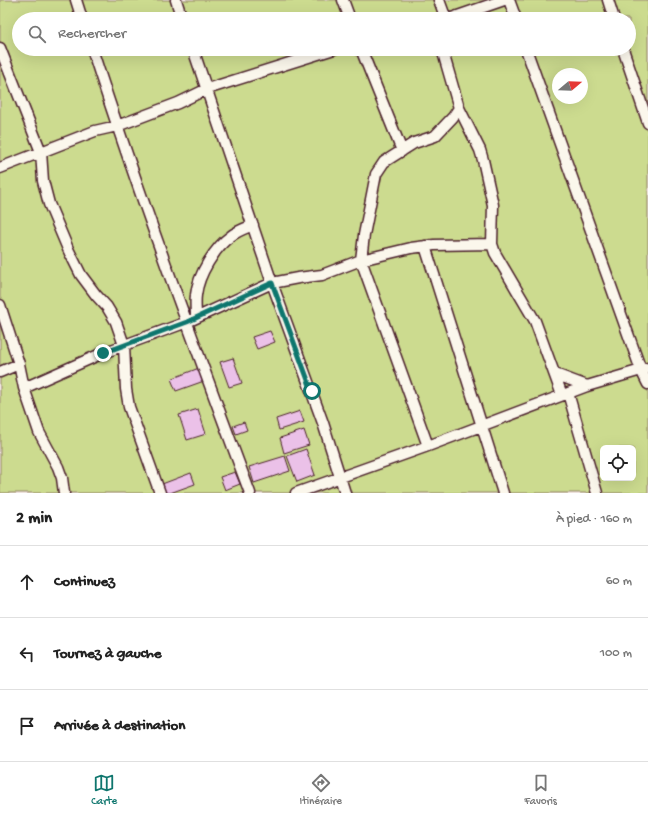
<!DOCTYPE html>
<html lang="fr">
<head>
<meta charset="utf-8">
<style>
	:root { --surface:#fff; --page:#f6f6f6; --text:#222; --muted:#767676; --line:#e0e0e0; --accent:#0f766e }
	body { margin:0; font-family:"Gochi Hand",sans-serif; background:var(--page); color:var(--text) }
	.controls { position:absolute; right:12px; bottom:12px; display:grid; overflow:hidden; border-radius:6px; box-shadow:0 4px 16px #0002 }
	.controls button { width:36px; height:36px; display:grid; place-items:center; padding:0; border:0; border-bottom:1px solid var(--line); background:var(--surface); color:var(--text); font:20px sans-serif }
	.compass { position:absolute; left:552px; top:68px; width:36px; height:36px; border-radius:50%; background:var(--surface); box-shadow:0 4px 16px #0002; rotate:71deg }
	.stop { position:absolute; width:12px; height:12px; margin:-9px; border:3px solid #0f766e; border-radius:50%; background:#fff }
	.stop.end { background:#0f766e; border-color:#fff; box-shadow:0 1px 4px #0008 }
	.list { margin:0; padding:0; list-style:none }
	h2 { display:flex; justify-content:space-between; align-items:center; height:52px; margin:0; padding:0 16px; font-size:17px }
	h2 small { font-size:13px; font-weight:400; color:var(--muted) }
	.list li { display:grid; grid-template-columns:26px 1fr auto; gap:12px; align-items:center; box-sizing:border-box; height:72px; padding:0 16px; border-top:1px solid var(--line) }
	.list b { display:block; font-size:15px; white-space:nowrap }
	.list em { font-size:13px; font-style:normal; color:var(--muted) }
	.icon { flex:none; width:22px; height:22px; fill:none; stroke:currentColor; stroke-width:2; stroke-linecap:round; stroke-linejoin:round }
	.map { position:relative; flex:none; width:648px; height:493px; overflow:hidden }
	.search { position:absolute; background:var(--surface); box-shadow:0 4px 16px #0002; left:12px; right:12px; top:12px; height:44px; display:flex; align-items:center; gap:10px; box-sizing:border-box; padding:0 14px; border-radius:22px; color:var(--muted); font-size:15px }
	.sheet { height:268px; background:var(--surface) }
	nav { display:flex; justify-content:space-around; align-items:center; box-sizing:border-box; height:56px; border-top:1px solid var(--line); background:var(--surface); font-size:11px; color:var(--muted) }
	nav a { display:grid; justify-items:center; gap:2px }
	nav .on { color:var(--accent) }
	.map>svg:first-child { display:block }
	.green { fill:#ccdb8f; stroke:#8b7d5d; fill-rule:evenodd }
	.building { fill:#ebc1e8; stroke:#4a1f2b }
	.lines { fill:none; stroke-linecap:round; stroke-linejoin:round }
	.minor-casing { stroke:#4a1f2b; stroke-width:13 }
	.minor { stroke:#fbf7ec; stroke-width:10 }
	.route { stroke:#0f766e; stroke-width:5 }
</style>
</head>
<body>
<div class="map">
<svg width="648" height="493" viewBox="0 0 648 493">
	<rect width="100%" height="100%" fill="#f8eceb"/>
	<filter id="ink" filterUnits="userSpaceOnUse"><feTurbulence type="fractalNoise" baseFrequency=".025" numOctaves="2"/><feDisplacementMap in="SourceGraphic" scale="8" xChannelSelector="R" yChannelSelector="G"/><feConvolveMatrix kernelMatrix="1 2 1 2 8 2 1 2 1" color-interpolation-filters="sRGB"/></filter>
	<g filter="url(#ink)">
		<path class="green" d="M0 0H648V493H0ZM19 19H629V49H19ZM558 74H582V98H558ZM603 448H633V478H603Z"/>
		<path class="building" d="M270 331 275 342 257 349 252 337Z
			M233 358 242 383 229 387 220 362Z
			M199 368 204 381 176 391 171 379Z
			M198 409 206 434 187 440 179 415Z
			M300 411 304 422 279 430 276 419Z
			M244 422 247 430 236 434 233 426Z
			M304 430 309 445 284 453 280 438Z
			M306 449 315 475 297 482 287 456Z
			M285 456 290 471 254 483 249 467Z
			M235 472 240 484 225 490 220 477Z
			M191 473 195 484 170 493H165L162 484Z"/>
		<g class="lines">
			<g class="minor-casing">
				<path id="minor" d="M76 0 82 19
					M176 0 182 19
					M343 0 350 19
					M439 0 446 19
					M509 0 516 19
					M608 0 614 19
					M449 19 504 0
					M0 48 41 152 43 181 49 204 68 249 81 275 96 295 107 307 116 322 124 345 126 389 129 407 160 493
					M92 49C140 198 195 346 250 493
					M193 49 272 283 323 423 345 493
					M361 49 402 151
					M526 49 641 370 648 384
					M623 49 648 123
					M459 108 480 150 483 160 493 205 492 244 495 253 535 321 562 395
					M0 168 95 131 117 126 178 103 207 89 334 49
					M425 246 503 493
					M0 305 19 364 24 388 39 432 58 467 62 478 64 493
					M196 317C196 310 195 302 196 295 198 275 215 247 231 236 237 231 246 228 253 225
					M0 372 19 364
					M555 374 587 386
					M24 388 103 353 187 322 272 283 298 278 322 275 361 260 364 235 376 174 384 162 414 143 435 136 453 117 459 108 442 49
					M568 393 597 493
					M428 446 361 260 411 248 434 245 492 244
					M296 493 428 446 587 386 648 368"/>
			</g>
			<use href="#minor" class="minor"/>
		</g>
	</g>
	<g class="lines" filter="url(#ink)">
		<path class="route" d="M103 353 187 322 272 283 312 391"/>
	</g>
</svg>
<div class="controls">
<button><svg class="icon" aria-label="locate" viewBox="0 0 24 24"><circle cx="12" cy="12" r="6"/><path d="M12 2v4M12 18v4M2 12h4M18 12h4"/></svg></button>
</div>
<svg class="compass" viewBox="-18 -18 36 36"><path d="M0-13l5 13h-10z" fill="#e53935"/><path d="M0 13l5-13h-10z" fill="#767676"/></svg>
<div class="stop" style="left:312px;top:391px"></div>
<div class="stop end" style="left:103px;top:353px"></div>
<div class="search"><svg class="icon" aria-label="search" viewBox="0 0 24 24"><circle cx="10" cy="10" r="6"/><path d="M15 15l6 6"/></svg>Rechercher</div>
</div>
<section class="sheet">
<h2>2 min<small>À pied · 160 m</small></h2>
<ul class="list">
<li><svg class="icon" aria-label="ahead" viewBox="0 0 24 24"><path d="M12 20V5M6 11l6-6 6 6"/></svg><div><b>Continuez</b></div><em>60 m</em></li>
<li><svg class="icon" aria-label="left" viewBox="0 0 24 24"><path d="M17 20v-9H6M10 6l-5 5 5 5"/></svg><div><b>Tournez à gauche</b></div><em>100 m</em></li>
<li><svg class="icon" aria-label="arrive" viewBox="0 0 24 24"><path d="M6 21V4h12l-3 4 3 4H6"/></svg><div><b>Arrivée à destination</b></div></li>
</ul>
</section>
<nav>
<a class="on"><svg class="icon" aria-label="map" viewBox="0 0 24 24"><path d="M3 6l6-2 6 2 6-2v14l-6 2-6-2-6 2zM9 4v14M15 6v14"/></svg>Carte</a>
<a><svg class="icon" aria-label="directions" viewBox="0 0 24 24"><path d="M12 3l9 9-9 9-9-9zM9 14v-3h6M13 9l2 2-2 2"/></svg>Itinéraire</a>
<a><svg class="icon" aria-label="saved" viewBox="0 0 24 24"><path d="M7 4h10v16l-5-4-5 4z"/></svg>Favoris</a>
</nav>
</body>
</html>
